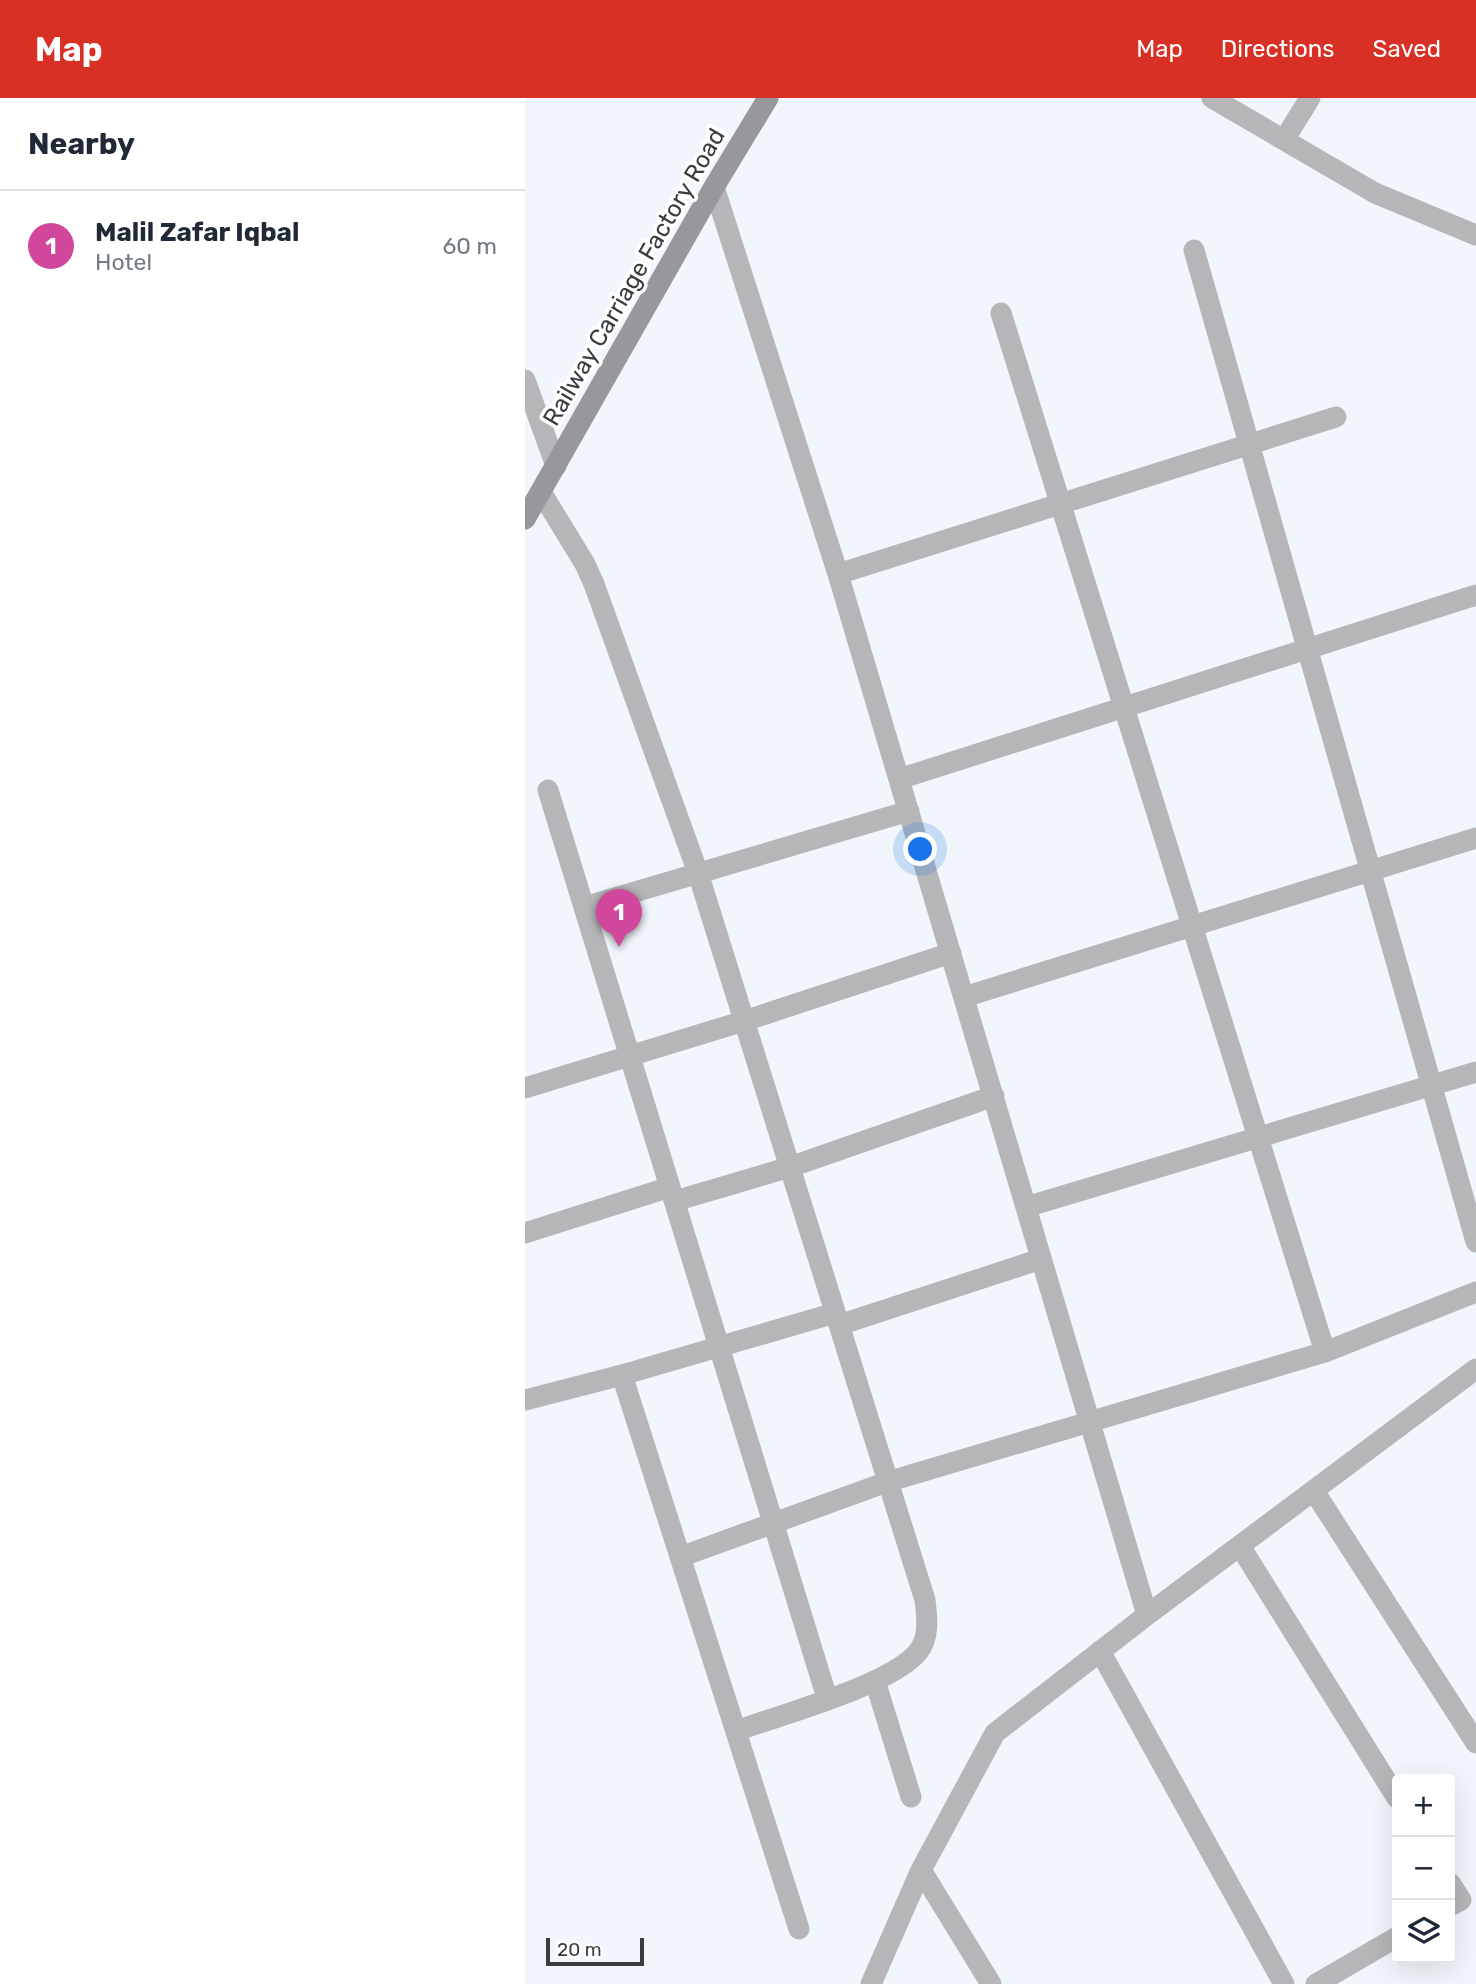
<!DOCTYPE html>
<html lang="en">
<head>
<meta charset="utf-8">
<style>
	:root { --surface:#fff; --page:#f2f2f3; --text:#1f2937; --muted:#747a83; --line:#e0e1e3; --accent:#d93025 }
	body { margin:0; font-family:Rubik,sans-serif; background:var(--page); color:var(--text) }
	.controls { position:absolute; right:21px; bottom:21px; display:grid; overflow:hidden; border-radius:7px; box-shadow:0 7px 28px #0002 }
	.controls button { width:63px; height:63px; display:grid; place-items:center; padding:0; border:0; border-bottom:2px solid var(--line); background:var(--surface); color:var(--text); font:35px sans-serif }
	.scale { position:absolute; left:21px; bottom:18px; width:98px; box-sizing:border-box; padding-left:7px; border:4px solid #3a3c3e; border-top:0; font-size:19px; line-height:24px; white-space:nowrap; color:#3a3c3e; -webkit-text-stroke:5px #fff; paint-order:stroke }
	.you { position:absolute; left:396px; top:752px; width:24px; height:24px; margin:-18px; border:5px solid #fff; border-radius:50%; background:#1a73e8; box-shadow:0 0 0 10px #1a73e833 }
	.badge { display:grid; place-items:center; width:46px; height:46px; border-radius:50%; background:var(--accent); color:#fff; font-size:23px; font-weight:700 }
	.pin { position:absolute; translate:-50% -58px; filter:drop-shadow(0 2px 4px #0008) }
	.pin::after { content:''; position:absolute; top:37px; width:24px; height:21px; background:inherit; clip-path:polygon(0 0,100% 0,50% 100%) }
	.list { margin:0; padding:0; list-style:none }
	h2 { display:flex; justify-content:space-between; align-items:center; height:91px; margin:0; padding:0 28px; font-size:30px }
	h2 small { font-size:23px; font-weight:400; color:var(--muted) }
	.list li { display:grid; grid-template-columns:46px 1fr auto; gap:21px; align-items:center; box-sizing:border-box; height:112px; padding:0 28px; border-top:2px solid var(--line) }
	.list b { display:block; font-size:26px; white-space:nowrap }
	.list p { margin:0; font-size:23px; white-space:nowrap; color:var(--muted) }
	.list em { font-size:23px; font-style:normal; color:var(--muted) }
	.icon { flex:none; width:38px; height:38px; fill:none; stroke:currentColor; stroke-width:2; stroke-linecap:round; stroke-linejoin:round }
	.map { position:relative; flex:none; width:951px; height:1886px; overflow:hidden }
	header { display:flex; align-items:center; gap:42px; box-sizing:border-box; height:98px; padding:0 35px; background:var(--accent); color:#fff }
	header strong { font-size:33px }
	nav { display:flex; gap:38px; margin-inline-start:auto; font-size:24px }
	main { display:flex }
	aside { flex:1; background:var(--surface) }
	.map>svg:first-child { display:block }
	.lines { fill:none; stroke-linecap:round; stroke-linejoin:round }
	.minor { stroke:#b6b6b9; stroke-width:21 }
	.secondary { stroke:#97979c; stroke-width:21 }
	.labels { text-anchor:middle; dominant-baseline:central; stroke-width:7; stroke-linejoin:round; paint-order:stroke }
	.street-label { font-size:24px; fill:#3a3c3e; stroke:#fff }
</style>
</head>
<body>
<header>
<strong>Map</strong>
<nav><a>Map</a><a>Directions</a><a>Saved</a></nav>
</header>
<main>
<aside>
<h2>Nearby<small></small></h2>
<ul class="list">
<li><span class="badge" style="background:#d1479c">1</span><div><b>Malil Zafar Iqbal</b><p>Hotel</p></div><em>60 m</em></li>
</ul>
</aside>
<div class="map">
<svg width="951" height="1886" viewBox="0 0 951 1886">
	<rect width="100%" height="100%" fill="#f0f6fb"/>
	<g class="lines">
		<path class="minor" d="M687 0 850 95 951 137
			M759 42 785 0
			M189 89 313 476 622 1517
			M669 152 951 1144
			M476 215 800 1254
			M0 282 31 368
			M16 394 60 466 69 486 173 775 400 1502C402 1519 405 1539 393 1554 366 1587 255 1617 211 1633
			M313 476 811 319
			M374 681 951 497
			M23 692 302 1600
			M59 809 384 713
			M439 899 951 740
			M0 990 219 923 426 855
			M150 1103 265 1069 469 998
			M501 1109 951 974
			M0 1135 145 1089
			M314 1227 516 1161
			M97 1277 274 1831
			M0 1302 97 1277 310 1215
			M789 1393 951 1645
			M715 1448 872 1700
			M155 1459 362 1384 800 1254 951 1194
			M575 1553 759 1886
			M350 1583 386 1699
			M396 1772 466 1886
			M925 1785 936 1802 925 1808
			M346 1886 396 1772 470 1635 622 1517 951 1271
			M791 1886 872 1839"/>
		<path class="secondary" d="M0 421 189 89 243 0"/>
	</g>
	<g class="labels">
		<g class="street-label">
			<text transform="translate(109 179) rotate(-60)">Railway Carriage Factory Road</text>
		</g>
	</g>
</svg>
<div class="controls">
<button>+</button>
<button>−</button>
<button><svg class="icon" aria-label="layers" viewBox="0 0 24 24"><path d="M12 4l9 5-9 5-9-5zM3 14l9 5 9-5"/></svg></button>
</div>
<div class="scale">20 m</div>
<div class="you"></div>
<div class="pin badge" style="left:94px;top:849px;background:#d1479c">1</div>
</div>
</main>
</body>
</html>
